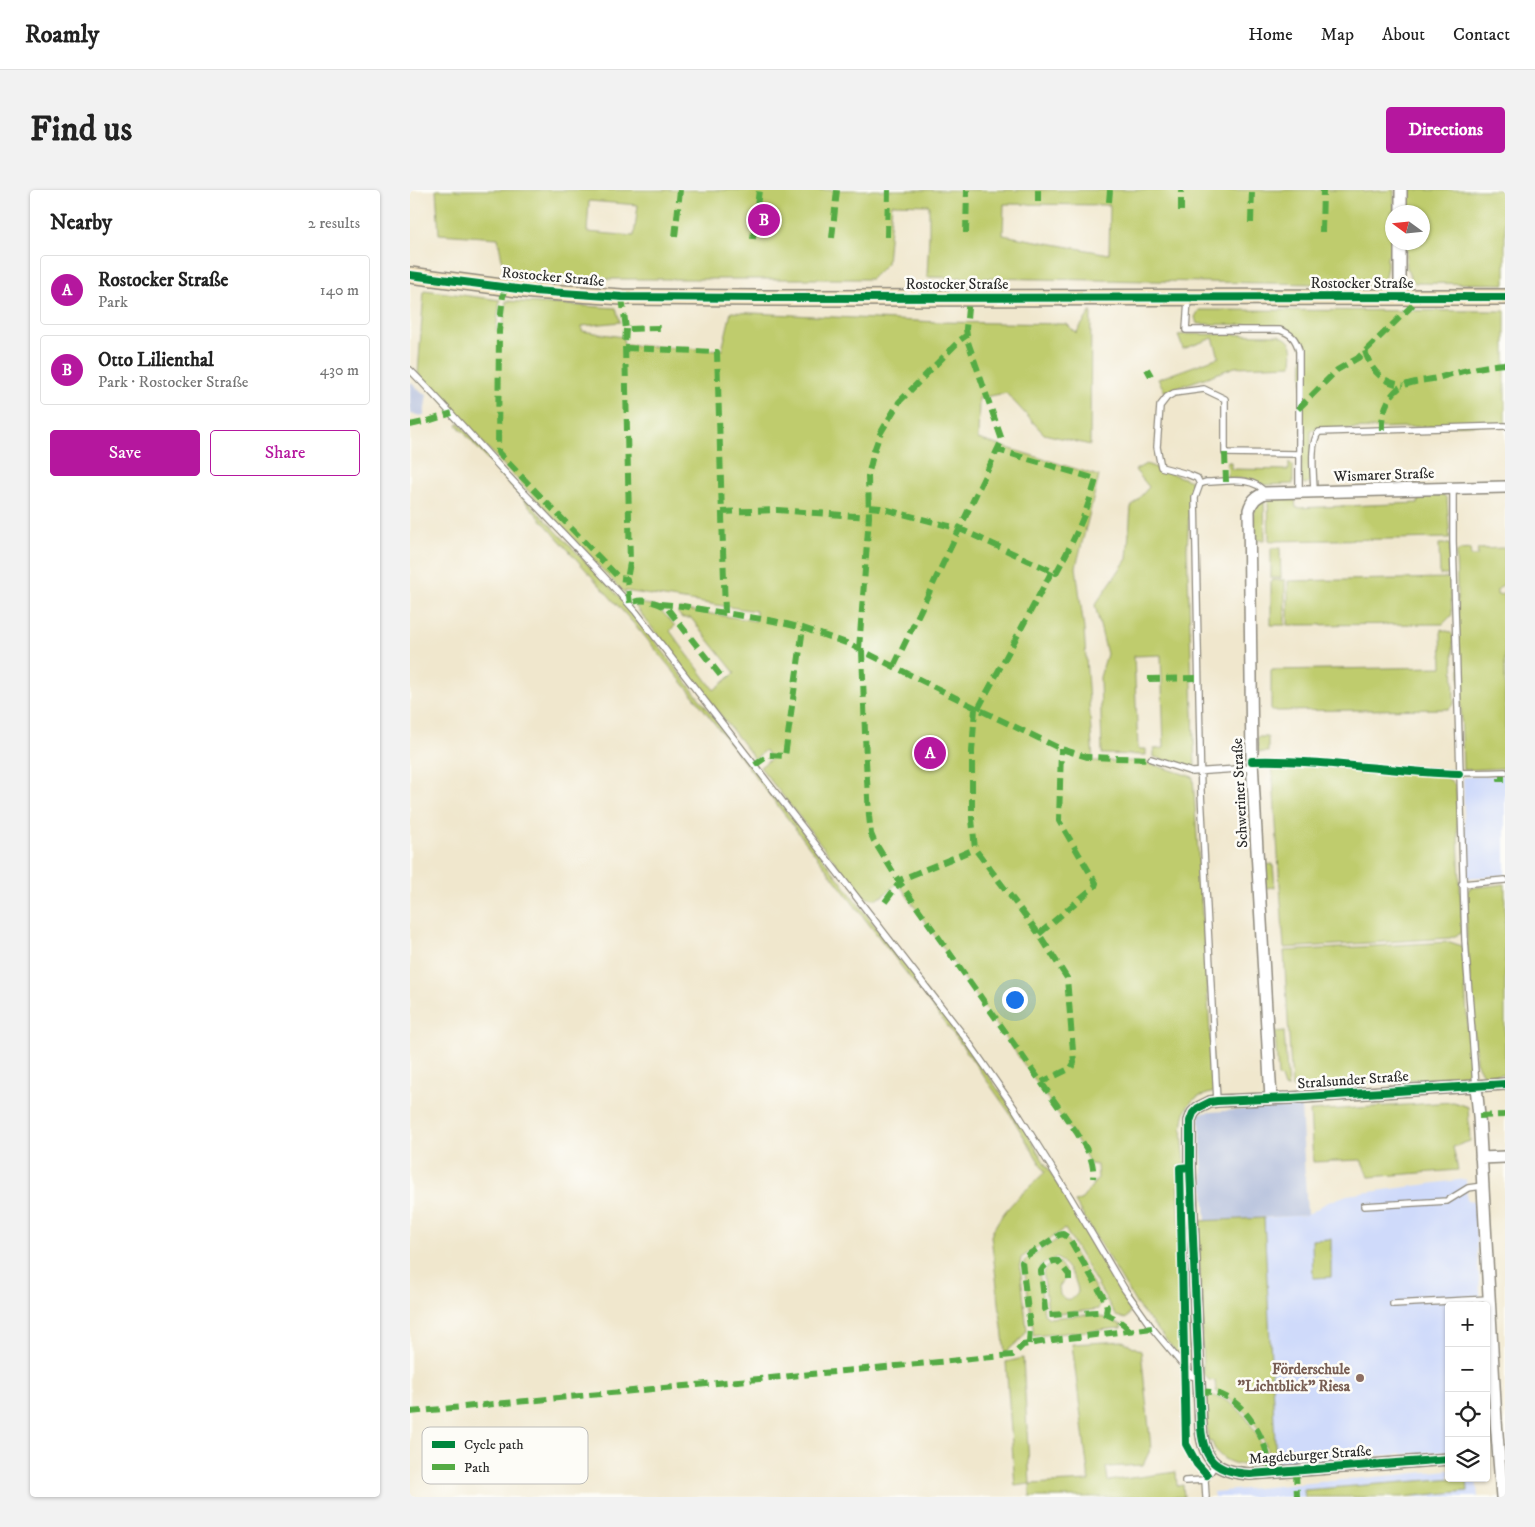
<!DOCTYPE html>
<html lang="en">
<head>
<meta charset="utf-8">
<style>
	:root { --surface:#fff; --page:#f2f2f2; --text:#222; --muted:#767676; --line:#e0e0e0; --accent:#b5179e }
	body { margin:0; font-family:"IM FELL DW Pica",serif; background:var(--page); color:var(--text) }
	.controls { position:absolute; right:15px; bottom:15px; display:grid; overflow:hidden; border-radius:5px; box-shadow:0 1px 4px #0004 }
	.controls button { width:45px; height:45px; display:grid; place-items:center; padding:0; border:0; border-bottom:1px solid var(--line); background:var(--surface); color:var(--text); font:25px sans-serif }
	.compass { position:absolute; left:975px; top:15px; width:45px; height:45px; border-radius:50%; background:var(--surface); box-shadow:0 1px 4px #0004; rotate:285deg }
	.you { position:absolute; left:604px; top:809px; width:18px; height:18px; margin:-12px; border:4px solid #fff; border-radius:50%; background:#1a73e8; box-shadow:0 0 0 8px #1a73e833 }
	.badge { display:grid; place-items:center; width:32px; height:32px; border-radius:50%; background:var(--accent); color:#fff; font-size:16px; font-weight:700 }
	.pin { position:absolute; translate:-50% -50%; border:2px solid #fff; box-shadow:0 1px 5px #0006 }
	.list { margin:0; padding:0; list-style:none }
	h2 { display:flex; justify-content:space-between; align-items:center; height:65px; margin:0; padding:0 20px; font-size:21px }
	h2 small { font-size:16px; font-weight:400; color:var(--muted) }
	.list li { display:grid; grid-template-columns:32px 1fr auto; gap:15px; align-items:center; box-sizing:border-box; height:70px; margin:0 10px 10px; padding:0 10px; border:1px solid var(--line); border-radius:5px }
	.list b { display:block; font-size:19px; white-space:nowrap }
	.list p { margin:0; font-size:16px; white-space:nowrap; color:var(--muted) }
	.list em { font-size:16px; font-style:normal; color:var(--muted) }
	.actions { display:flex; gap:10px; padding:15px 20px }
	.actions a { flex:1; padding:11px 0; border:1px solid var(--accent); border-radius:5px; text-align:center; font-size:18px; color:var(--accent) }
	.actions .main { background:var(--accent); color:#fff }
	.icon { flex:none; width:28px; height:28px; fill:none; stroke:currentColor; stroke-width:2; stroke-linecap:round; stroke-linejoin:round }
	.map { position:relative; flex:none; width:1095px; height:1307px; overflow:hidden; border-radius:5px }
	header { display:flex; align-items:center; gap:30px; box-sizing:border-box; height:70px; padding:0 25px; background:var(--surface); border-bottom:1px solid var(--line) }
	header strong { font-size:24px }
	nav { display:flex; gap:28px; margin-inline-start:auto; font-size:18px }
	.intro { display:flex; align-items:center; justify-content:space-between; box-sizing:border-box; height:120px; padding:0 30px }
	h1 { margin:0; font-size:35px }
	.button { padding:12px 22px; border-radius:5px; background:var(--accent); color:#fff; font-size:18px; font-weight:700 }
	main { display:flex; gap:30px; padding:0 30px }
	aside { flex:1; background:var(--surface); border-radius:5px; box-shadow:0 1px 4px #0004 }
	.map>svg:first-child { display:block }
	.built { fill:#cfdafa }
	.industrial { fill:#bac4de }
	.green { fill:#bfcc6d; stroke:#757c4c; fill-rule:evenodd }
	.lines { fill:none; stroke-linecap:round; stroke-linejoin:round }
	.lane-casing { stroke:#8e897c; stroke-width:8 }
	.street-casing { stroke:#8e897c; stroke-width:14 }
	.secondary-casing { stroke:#8e897c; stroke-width:18 }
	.lane { stroke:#fff; stroke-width:5.5 }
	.street { stroke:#fff; stroke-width:11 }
	.secondary { stroke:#f7e8c3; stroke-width:15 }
	.quiet { stroke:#54ab44; stroke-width:6; stroke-dasharray:12 6; stroke-linecap:butt }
	.cycleway-casing { stroke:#fdfcf7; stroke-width:11 }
	.cycleway { stroke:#00873e; stroke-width:8 }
	.education-dot { fill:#8d6e63; stroke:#fdfcf7; stroke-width:2 }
	.labels { text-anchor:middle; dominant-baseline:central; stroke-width:5; stroke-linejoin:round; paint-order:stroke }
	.street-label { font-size:15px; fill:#2b2b2b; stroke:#fdfcf7 }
	.education-label { font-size:15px; font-weight:bold; fill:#785e54; stroke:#fdfcf7; text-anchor:end }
	.key { fill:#fdfcf7; stroke:#bebdba; stroke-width:1 }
	.key-label { font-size:14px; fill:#2b2b2b }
</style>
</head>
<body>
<header>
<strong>Roamly</strong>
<nav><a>Home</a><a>Map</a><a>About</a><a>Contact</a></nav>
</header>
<div class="intro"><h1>Find us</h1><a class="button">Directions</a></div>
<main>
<aside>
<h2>Nearby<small>2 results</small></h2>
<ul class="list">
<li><span class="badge">A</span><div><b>Rostocker Straße</b><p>Park</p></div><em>140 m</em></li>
<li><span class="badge">B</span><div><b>Otto Lilienthal</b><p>Park · Rostocker Straße</p></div><em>430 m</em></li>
</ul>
<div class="actions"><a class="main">Save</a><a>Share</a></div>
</aside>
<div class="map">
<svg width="1095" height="1307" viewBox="0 0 1095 1307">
	<rect width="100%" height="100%" fill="#fdfcf7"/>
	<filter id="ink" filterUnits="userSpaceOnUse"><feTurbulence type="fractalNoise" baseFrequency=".02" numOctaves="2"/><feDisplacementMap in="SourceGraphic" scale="10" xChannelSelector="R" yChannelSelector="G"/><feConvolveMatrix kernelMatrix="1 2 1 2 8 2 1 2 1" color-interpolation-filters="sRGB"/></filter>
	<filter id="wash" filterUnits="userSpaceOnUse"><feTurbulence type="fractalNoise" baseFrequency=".0096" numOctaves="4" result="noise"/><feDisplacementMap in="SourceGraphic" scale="20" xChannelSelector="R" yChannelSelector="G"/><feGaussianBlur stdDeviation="1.12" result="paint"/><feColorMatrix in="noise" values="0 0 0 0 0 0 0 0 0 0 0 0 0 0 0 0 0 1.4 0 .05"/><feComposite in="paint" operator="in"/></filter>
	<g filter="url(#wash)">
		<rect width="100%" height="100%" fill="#f0e7cd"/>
		<path class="built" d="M1095 585V685L1056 688 1053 587Z
			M1056 989 1057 1010 1064 1011 1071 1116H1039V1261L866 1273 854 1028 897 1025 916 1013 937 1005Z
			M1039 1280V1288H1066L1068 1307H804L803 1302Z"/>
		<path class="industrial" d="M0 191 12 203 17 204 14 226 0 224Z
			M891 915 897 1025 796 1031 789 923Z"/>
		<path class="green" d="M26 0H953V2L984 0V22H982L984 57 977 67V76L974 92 969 95H964L517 87 519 45V15L482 14 477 73 461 89H146L94 82 88 48 29 44ZM179 11 228 15 224 46 177 42ZM594 14 700 15 699 64 593 45Z
			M998 0H1095V94L1005 93C994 82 996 67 997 53L1012 52V22H997Z
			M14 100 90 110 86 141H92L96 111 206 118 210 132 172 136V141L213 147 214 155 312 160 321 122 527 132 657 134 666 143 681 121 680 255 634 244 596 203 569 208 568 249 689 286 666 377 674 439 683 571H732L783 587 804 902C799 904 793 905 788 907 765 919 774 954 775 975L768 976 773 1165 771 1168 727 1115 665 1012 672 1009 688 988 687 975 680 974 670 955 488 693C474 703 470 715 451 705L350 577 361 569 355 560 345 569 225 416C242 408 256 425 265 436L260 441 304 500 325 483 281 428H272L268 423 270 419 346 431V421L215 401V404L8 184Z
			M789 120 1095 121V234L901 240V290L899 293 894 294 891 291 893 163 889 147 875 138 865 135 787 134 785 127Z
			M777 144 869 145C885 152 883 159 882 175L825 177 755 202 748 189 809 167 803 148 773 159 768 145Z
			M49 233 127 321 217 415 555 852 603 921 723 1118 716 1129 706 1126 655 1039 611 1068 610 1075 617 1140 613 1147 595 1163 581 1046C590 1020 616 1001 635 982L599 922 551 854 285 508 232 443 47 235Z
			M817 272H821V279L879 280V272L883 276V294L855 295 836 289 818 288Z
			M736 274 781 291 777 358 785 576 783 578 744 567V559L754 558 751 465 724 466 728 559H736V565L692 564 690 487 697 464 685 415 717 369 721 317 739 297 725 280Z
			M1010 305H1034L1037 309 1040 348 859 351 858 309 885 308 886 318 1008 313Z
			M854 309 855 350H844C844 337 839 317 854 309Z
			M1029 354H1040V385H1030Z
			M861 358H870L871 388H861Z
			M1093 358 1095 359V393L1087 400V405L1095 404V578L1053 580 1046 364 1050 360 1060 359 1061 366H1067L1068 359Z
			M1040 388 1042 425 1033 434 878 435V391Z
			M861 390H875V435H861Z
			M1031 439 1040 442 1043 445 1044 514 1038 519 861 521V480L1032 477Z
			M847 547H858V562H848Z
			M862 573 1028 585C1036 587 1040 589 1046 596L1052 743 1040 748 874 758Z
			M863 674 865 697 855 698 854 675Z
			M1095 694V884L1073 885 1066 872 1057 752 1056 704 1060 698Z
			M1040 752 1052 756 1060 866V879L1055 886 882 898 874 761Z
			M874 841 878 898 874 897 871 888 868 886 865 842Z
			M1043 912 1058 917 1060 951 1043 957 1048 980 959 987 951 970 903 972 900 921Z
			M854 1028 866 1273 861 1274C853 1238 838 1219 806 1201L805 1191 799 1190 793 1184 788 1031Z
			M651 1047 656 1049 693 1111 688 1119 682 1120 642 1124 638 1121 633 1081 642 1073H649L656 1082 655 1088 649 1097 650 1105C656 1112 664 1110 668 1102 668 1092 655 1070 645 1068L632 1075 629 1080 634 1124 639 1128 685 1124 712 1135 711 1138 623 1146V1138L614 1077V1071Z
			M921 1049V1087L903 1088 902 1050Z
			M776 1108H781L783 1169 779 1170 776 1165 775 1110Z
			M713 1151 731 1161 741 1258 733 1275 696 1277 698 1291 766 1282 767 1296 773 1295 774 1307H620V1294L605 1296 596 1172 613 1168 620 1294 679 1291 662 1154Z
			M794 1205C829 1204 852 1246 858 1276 836 1276 810 1277 802 1252L798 1251Z
			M1045 1288H1057L1058 1301 993 1307H895L894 1300Z"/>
	</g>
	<g filter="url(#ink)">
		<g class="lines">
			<g class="lane-casing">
				<path id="lane" d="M778 109 776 140H870C882 144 886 149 889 161V303
					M0 180C35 215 67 253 101 289 142 333 186 376 226 422L557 850 605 919 660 1007 715 1100 742 1138 782 1186 789 1187
					M790 294 787 288 777 284 751 277 747 257 750 216 757 207 764 203 794 199 815 209V263L888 264
					M1043 298V351L1055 750 1066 896
					M904 302C904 288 899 252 909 242L1095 236
					M741 569 782 582 843 578
					M842 571C927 568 1010 587 1095 582
					M1052 694 1095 690
					M807 911 791 603 785 308 790 294 796 292C813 292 845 285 855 303
					M954 1016 1037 1011 1058 998 1072 996
					M983 1114 1079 1109
					M775 1291 795 1290
					M796 1307 795 1290 805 1275"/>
			</g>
			<g class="street-casing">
				<path id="street" d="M991 22V0
					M990 106V52
					M1066 896 1069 926 1086 1231 1092 1307
					M861 909 842 571 839 320C842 310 846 307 855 303L1095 297
					M1071 968 1095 967
					M1039 1269 840 1284C807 1282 794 1272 791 1238L780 977V931L783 923 788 918 800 912 807 911 880 908 1095 894"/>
			</g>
			<g class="secondary-casing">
				<path id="secondary" d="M0 85 123 101 212 107 349 108 1095 107"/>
			</g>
			<use href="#lane" class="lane"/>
			<use href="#street" class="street"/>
			<use href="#secondary" class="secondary"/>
			<path class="quiet" d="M628 12V0
				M699 12 700 0
				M771 21V0
				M841 33 842 0
				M912 42 913 0
				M556 43 557 0
				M265 47 270 0
				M477 47 478 0
				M422 48 427 0
				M343 49 349 0
				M94 97 89 141 88 262 209 388 217 389 220 414C229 407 247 412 257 418L314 490
				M212 107 216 139 250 138
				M216 139 215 154 220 373 217 389
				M215 158 307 162 315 423
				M955 161C962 183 972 191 993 196
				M737 179 741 186
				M888 219 927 180 948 168 1011 107
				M0 235 18 231 42 223
				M972 240C971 225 977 207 989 198 1000 191 1014 191 1027 188 1049 182 1071 176 1095 174
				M815 263 816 292
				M459 317 470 318 550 339 646 383C663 352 677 323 686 289L588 260
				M312 322 367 320 459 327
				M250 414 272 416 364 431 393 438 439 454 568 519 651 559 677 567 741 569
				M449 459 459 327 458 286 464 261 470 244 489 212 550 150 557 145
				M452 460 456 571 459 626 461 644 464 651 490 693 667 943C676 958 685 970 683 988
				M484 476 592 250 558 152 556 139 559 108
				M738 489 788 488
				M565 518 562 562V629L565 659 629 744 657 788 664 873 661 878 632 892
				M568 519 642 381
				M345 575 359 565 375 566 393 438
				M1090 588V589H1095
				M475 712 492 689 565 659
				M629 744 685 696 686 693 649 631 651 559
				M1069 926 1095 925
				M659 1090V1085L648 1071C642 1070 634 1075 631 1081L635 1119 638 1125 689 1122C700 1124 713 1132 720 1141
				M619 1154 620 1137 612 1072 616 1066 649 1045 653 1044 659 1048 695 1110 697 1117 696 1123
				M789 1202C830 1196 858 1249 861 1283
				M0 1222 603 1165 613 1155 643 1150 742 1138
				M886 1281 887 1307"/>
			<g class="cycleway-casing">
				<path id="cycleway" d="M0 85 123 101 212 107 349 108 1095 107
					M842 571C912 569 980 582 1049 584
					M780 977 770 978 776 1254 787 1274 797 1285
					M1039 1269 840 1284C807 1282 794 1272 791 1238L780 977V931L783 923 788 918 800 912 807 911 880 908 1095 894"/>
			</g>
			<use href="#cycleway" class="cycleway"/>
		</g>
	</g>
	<circle class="education-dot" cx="950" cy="1188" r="5"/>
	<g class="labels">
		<g class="street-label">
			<text transform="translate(143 87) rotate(5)">Rostocker Straße</text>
			<text x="952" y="93">Rostocker Straße</text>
			<text x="547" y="94">Rostocker Straße</text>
			<text transform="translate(974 285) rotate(-2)">Wismarer Straße</text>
			<text transform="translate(830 603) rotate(-93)">Schweriner Straße</text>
			<text transform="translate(943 890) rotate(-4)">Stralsunder Straße</text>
			<text transform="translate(900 1265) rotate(-4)">Magdeburger Straße</text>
		</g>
		<g class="education-label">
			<text x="940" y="1179">Förderschule<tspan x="940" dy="17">"Lichtblick" Riesa</tspan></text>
		</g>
	</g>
	<rect x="12" y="1237" width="166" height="57" rx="8" class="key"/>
	<rect x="22" y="1251" width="23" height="7" fill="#00873e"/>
	<rect x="22" y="1274" width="23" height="6" fill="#54ab44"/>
	<g class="key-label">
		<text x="54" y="1259">Cycle path</text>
		<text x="54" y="1282">Path</text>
	</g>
</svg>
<div class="controls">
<button>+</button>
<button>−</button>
<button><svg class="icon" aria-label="locate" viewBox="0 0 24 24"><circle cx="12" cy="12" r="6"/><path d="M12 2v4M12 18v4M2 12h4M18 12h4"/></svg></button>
<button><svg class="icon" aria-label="layers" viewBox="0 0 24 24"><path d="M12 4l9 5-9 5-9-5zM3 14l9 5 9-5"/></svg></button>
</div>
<svg class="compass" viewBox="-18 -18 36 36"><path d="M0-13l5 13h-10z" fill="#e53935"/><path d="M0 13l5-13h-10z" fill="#767676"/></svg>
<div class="you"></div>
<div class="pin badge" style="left:520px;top:563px">A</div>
<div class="pin badge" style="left:354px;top:30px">B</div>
</div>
</main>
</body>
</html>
